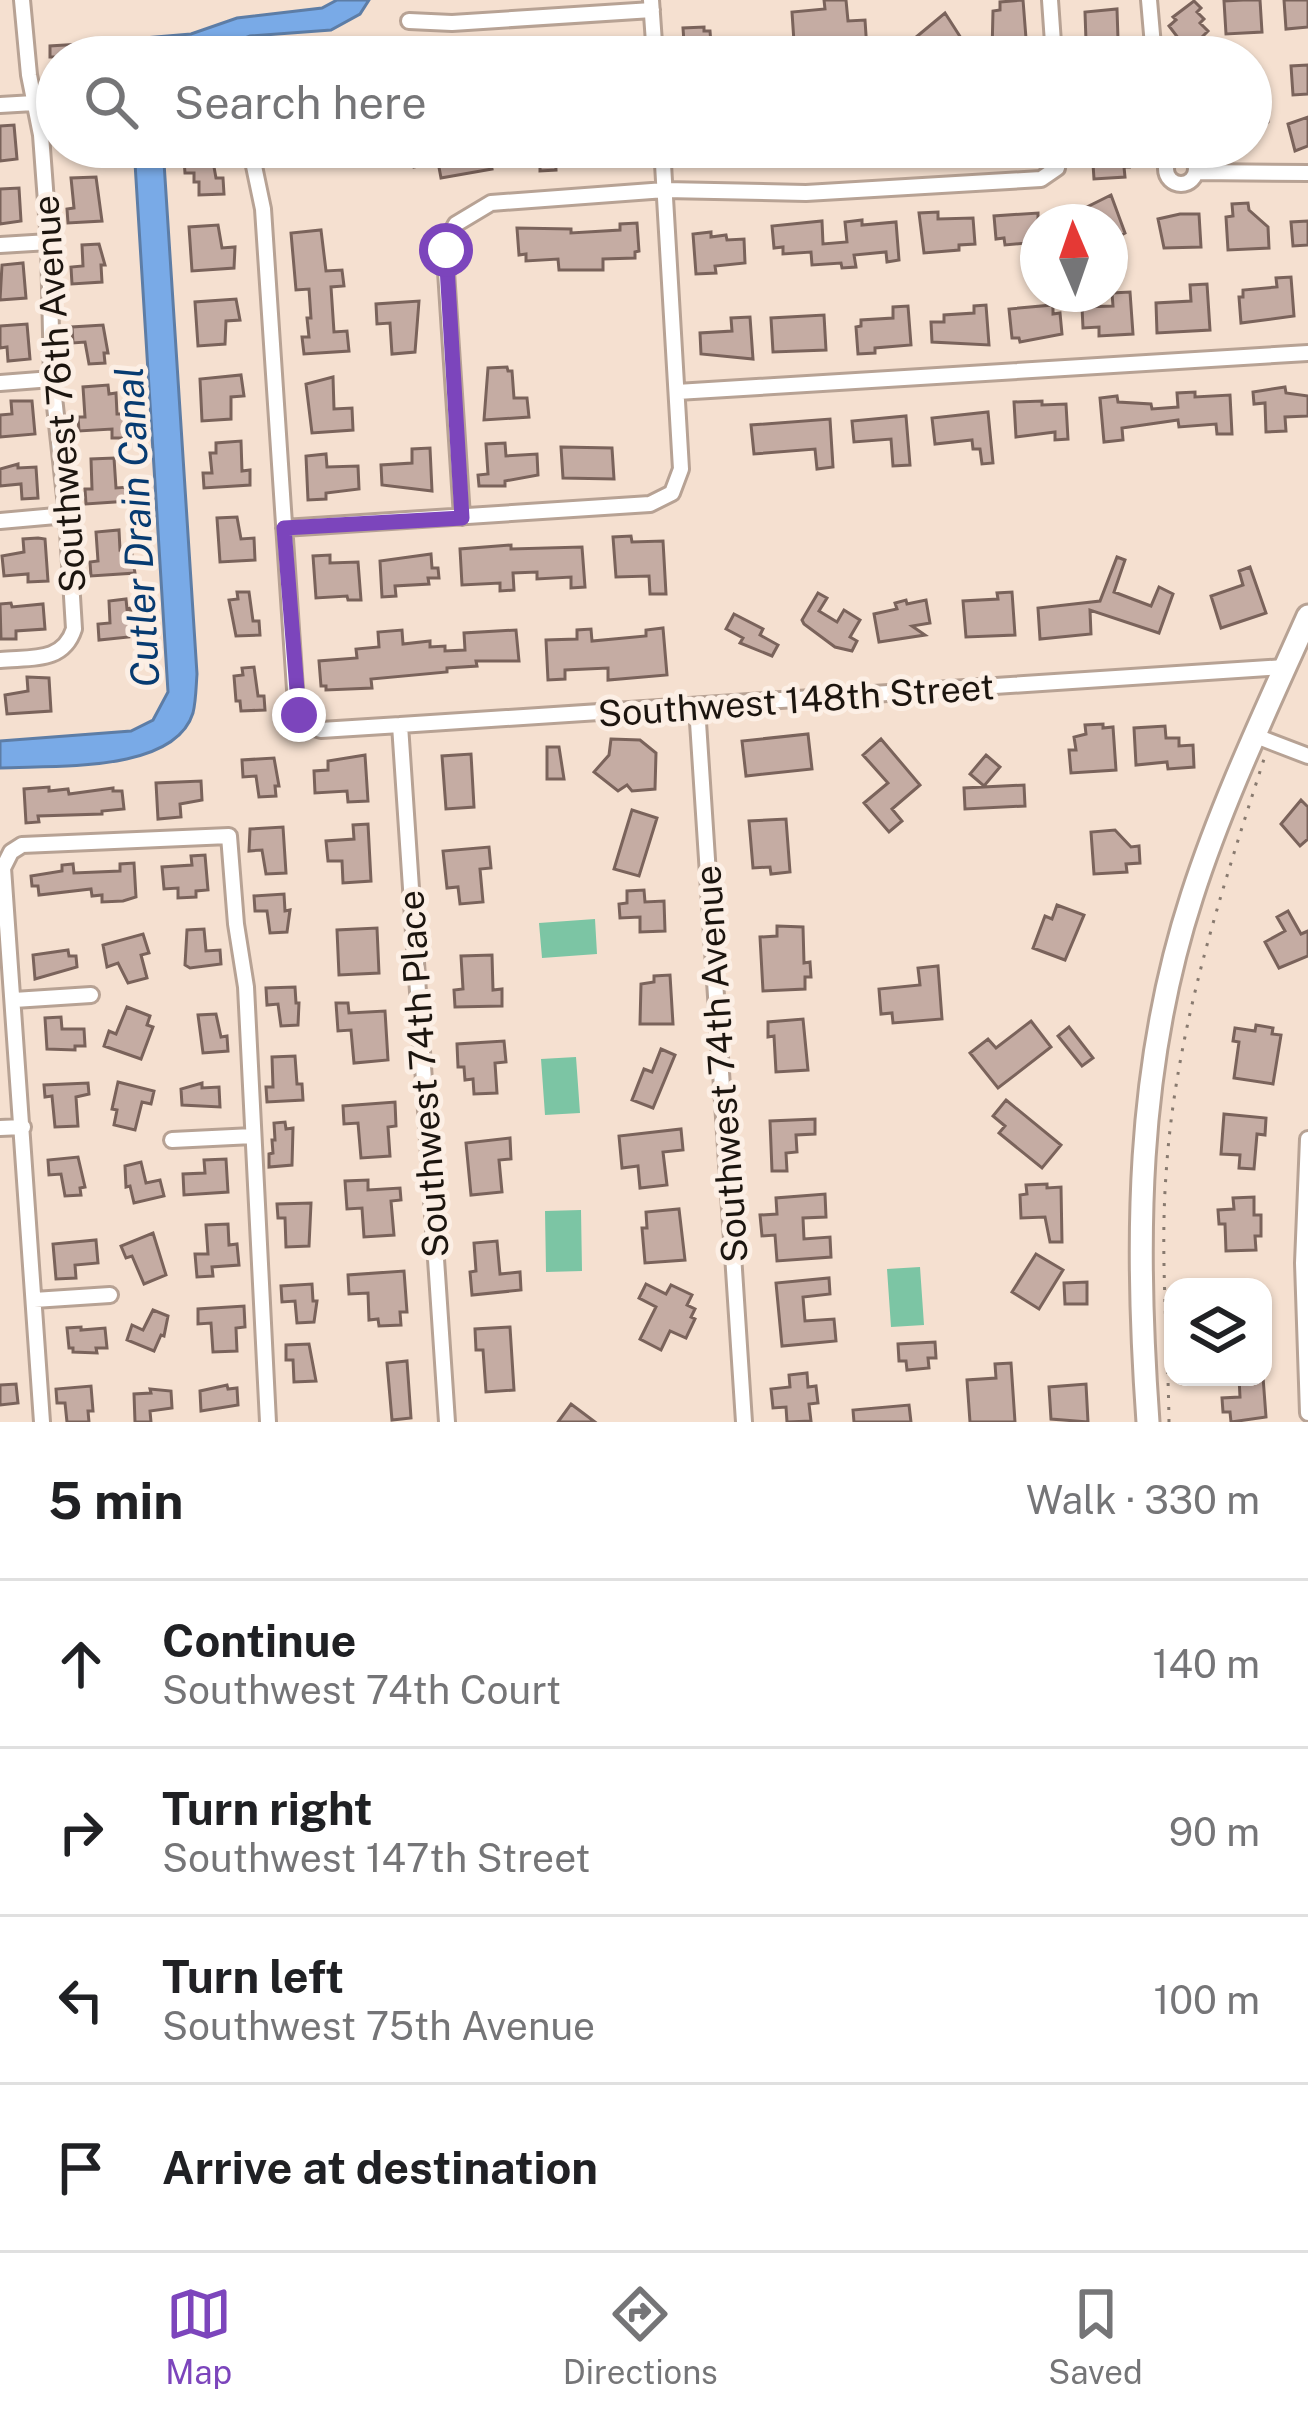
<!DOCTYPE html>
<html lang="en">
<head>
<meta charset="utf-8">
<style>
	:root { --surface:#fff; --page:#f2f2f2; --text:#202124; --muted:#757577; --line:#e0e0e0; --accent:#7c45bc }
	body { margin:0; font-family:"Public Sans",sans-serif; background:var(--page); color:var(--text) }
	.controls { position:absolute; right:36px; bottom:36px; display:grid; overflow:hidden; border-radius:24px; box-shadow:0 3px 9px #0004 }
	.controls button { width:108px; height:108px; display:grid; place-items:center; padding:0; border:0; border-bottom:3px solid var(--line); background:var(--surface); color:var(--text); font:60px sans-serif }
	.compass { position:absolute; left:1020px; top:204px; width:108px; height:108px; border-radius:50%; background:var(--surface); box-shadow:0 3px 9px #0004; rotate:358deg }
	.stop { position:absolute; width:36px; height:36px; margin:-27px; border:9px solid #7c45bc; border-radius:50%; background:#fff }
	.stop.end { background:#7c45bc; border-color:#fff; box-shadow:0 3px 12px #0008 }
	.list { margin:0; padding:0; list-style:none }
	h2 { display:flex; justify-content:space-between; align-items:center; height:156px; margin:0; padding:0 48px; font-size:51px }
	h2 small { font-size:39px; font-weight:400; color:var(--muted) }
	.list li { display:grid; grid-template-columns:78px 1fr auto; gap:36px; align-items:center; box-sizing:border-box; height:168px; padding:0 48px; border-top:3px solid var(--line) }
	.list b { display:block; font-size:45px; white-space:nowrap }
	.list p { margin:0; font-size:39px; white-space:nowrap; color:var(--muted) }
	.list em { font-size:39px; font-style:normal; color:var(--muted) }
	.icon { flex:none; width:66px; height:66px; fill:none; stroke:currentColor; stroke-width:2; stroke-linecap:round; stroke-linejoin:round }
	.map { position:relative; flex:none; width:1308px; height:1422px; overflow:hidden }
	.search { position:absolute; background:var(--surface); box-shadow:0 3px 9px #0004; left:36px; right:36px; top:36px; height:132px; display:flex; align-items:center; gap:30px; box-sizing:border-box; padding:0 42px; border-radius:66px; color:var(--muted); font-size:45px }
	.sheet { height:828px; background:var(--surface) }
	nav { display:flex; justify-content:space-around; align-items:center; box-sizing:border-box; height:168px; border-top:3px solid var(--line); background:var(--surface); font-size:33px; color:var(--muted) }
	nav a { display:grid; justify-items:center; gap:6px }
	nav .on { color:var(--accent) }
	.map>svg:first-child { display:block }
	.green { fill:#7cc5a4 }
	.water { fill:#79aae7; stroke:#5d7da6; stroke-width:3 }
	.building { fill:#c5aca3; stroke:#7a635b; stroke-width:3 }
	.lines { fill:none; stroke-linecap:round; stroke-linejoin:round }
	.minor-casing { stroke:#b7a294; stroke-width:20 }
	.secondary-casing { stroke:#b7a294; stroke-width:27 }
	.path { stroke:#887a6f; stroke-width:3; stroke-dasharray:3 9; stroke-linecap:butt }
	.minor { stroke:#fff; stroke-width:14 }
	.secondary { stroke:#fff; stroke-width:21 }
	.route { stroke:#7c45bc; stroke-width:15 }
	.labels { text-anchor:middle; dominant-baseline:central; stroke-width:10; stroke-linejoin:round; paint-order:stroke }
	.street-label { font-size:36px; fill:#1c150f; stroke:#fcefe5 }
	.water-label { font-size:39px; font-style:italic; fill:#073b71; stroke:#fcefe5 }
</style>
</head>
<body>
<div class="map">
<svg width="1308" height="1422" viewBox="0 0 1308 1422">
	<rect width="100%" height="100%" fill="#f5e0d0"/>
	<path class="green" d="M595 919 597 954 542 958 539 923Z
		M576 1057 580 1113 545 1115 541 1059Z
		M581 1210 582 1271 546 1272 545 1211Z
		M920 1267 924 1325 891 1327 887 1269Z"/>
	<path class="water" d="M337 0H369L360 14 331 30 250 36 196 57H129L133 39 191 34 237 18 322 8Z
		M134 147H163L197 674C196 687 196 701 193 713 174 774 51 765 0 768V741L131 731 153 720 168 692Z"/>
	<path class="building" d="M824 0H846L848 21 865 20 867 50 831 53V46L809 47 810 57H795L792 12 825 9Z
		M1023 0 1027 51 992 53 993 11 1000 10V2Z
		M1243 0H1260L1262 32 1226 34 1224 1Z
		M1284 0H1308V27L1286 29Z
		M1194 1 1201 8 1197 12 1204 19 1200 23 1208 31 1194 45V56H1180L1179 39 1169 26 1176 20 1173 17Z
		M1117 9 1118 39 1086 41 1085 12Z
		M945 13 968 49 958 57H942L938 52 931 57 915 38Z
		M704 27V31H710L712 57H685L683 28Z
		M624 42 625 57H575V49Z
		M80 44 81 57H50V46Z
		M1308 65V94L1293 95 1291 66Z
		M1267 99 1268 122 1251 140V100Z
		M1308 117V146L1295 151 1288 124Z
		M14 125 17 159 0 161V126Z
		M395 147H555L556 170 540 171V165L522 166V163L491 164 492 169 441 178 438 162 414 167 412 157 398 160Z
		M580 147H633L634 161 617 162V156L581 159Z
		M689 147H750V155L689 159Z
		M767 147H883L884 159 768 164Z
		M1123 147 1129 167H1124L1125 177 1094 179 1092 149Z
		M212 156 216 178H223L224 194 199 195V182H194V173H185L184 160Z
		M96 177 102 221 68 223 67 209 74 208 71 178Z
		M19 188 21 221 0 224V189Z
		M1111 195 1125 233 1110 241V222H1085L1079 211Z
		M1248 203 1249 210 1268 227 1269 248 1228 250 1226 217 1233 216 1232 204Z
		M938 212V219L973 218 975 244 959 245V250L924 253 919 213Z
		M1038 213V242L1005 245 1004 238 996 239 994 216Z
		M1180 214H1199L1201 247 1164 248 1158 219Z
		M862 220V225L896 222 899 260 887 262 886 252 854 255 856 267 842 268 841 263 812 265 811 252 783 254V247L774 248 772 226 822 221 823 244 847 242 845 222Z
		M1308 221V245L1293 246 1291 222Z
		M637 223 639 251 635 252V258L603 259V270H559L558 259 526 261V254L519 255 517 228 571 229V233L620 230V224Z
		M218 225 222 248 235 247 234 268 192 271 189 227Z
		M321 230 326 271 342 270 344 286 331 287 334 332 347 331 349 351 304 354 302 337H309L307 318H311L309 289 296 290 291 233Z
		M711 232V237L726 235 727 240 744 239 745 263 715 266 716 273 696 274 693 234Z
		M99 244 105 265H101L102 282 72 284 71 267 83 266 82 245Z
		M23 263 26 298 0 300 2 265Z
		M1291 277 1294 316 1241 323 1239 297H1243V290L1277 287 1276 278Z
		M1207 284 1210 330 1157 333 1156 303 1191 301 1190 285Z
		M1130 292 1133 334 1099 336V327L1083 328 1082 307 1113 306 1112 293Z
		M236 299 240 320 226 321 225 344 198 346 195 302Z
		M419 301 415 352 392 354 390 323 377 324 376 304Z
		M986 305 989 345 932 342 931 322H944V315L974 313V306Z
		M1053 305V314L1060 313 1062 334 1020 342 1019 338H1012L1009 309Z
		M908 306 911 345 875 348V353L858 354 856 327 861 326V320L893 318V307Z
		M824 315 826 350 773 352 771 318Z
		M750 317 753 359 701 354 700 333 732 331 731 318Z
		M27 324 30 359 8 361 7 347 0 348V326Z
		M103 325 108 353H104L105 363 89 364 85 342 73 343 72 327Z
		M507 367 508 371H512L514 398H527L529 417 484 420 488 368Z
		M241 375 244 396 231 397V419L202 421 200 379Z
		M333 377 334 409 352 408 353 430 312 433 306 384Z
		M108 385 109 394 116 393 117 414H125L126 438H112V429L79 431 78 417H85L83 387Z
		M1285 387 1286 393 1308 396V416L1285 417 1286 431 1266 432 1265 403 1254 404 1253 392Z
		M1195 392V397L1230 395 1232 434H1217L1216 424 1179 427 1178 420 1122 428 1123 440 1104 442 1100 398 1117 396 1118 402 1151 404 1152 409 1178 407 1177 393Z
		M11 401H32L35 434 0 437V415L12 414Z
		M1042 401V405L1066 404 1068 439 1055 440V432L1016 437 1014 402Z
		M988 412 993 463 982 464 980 449H973L972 440 935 444 932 418Z
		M906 416 910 465 893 466 891 439 854 442 852 421Z
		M830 419 833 467 817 469 815 449 754 454 751 425Z
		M241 441 242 471 250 470V485L204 488 203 473H212L210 453H216V443Z
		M505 443 506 456 537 454 538 475 505 481V486H479L478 475 488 474 486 444Z
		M561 447 612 448 614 479 563 478Z
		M430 448 432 491 382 485 381 465 412 463V449Z
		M326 454 327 467 358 466 359 489 326 493V499L308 500 306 456Z
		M114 458 116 488 129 487V501L86 504 85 489H92L91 459Z
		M18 464V468L36 467 38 498 22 499 21 484 0 486V469Z
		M237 517 241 539 254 538 255 560 220 562 217 518Z
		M119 530 120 550 131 549 135 573 91 576 90 562 98 561 96 532Z
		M631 536 632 542 663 541 666 594H650L649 576 616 577 613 537Z
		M38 538 45 539 48 581 28 582V574L4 576 2 556 24 552 23 539Z
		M511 545V549L582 547 585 587 571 588V577L537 579V572L513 573 514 590 500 591V583L462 585 460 549Z
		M431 554 432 568H438L439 578H428L429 584 395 586 396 596 382 597 380 561Z
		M330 555V563L358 562 361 600H348L347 596 316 598 313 556Z
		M1117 557 1125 560 1114 592 1151 606 1159 587 1173 594 1159 633 1090 610 1091 634 1040 639 1038 608 1100 601Z
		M1250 567 1266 613 1221 628 1211 596 1243 585 1239 571Z
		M237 592H249L253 621H259L260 635 236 636 229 600 238 599Z
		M1012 592 1015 635 966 637 963 601 998 599 997 593Z
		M818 593 827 598 819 611 837 622 844 610 860 620 850 637 857 641 852 651 835 647 804 624 802 620Z
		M126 599 127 609 131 608 129 637 99 640 98 624 110 623 109 601Z
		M906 600 907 604 926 600 930 623 912 626 925 635 879 642 874 614 897 609 895 603Z
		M11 603 12 607 43 604 45 629 16 631V639H1L0 604Z
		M734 614 763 629 760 635 778 645 772 656 740 643 743 638 726 629Z
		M663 628 667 675 608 680V668L565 670V679L548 680 546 640 577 639V630L591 629 592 641 646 636V630Z
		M402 630 403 644 430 641V647L445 646V651L465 650 464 633 516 630 519 661H476L477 666 447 668V672L371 679 372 688 326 690V686H321L319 661 357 658 356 649 379 647 378 632Z
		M254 667 258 696H264L265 710 241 711 240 701H236L234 676 243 675 242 668Z
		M27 677 49 678 51 711 7 714 5 695 28 691Z
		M1103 724V728L1113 727 1116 770 1071 773 1069 750H1076L1074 737 1086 734 1085 725Z
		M1165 726 1166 738H1179V746L1193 745 1194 767 1168 769 1167 762 1136 765 1134 728Z
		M808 734 812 769 746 776 742 741Z
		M611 739 640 740 656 753 655 789 632 791 627 785 618 791 594 772 609 755Z
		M881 739 920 785 892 809 902 821 889 832 864 803 888 783 863 755Z
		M547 747H559L564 779H547Z
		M471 754 474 807 446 809 442 756Z
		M365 755 368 801 348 802 347 791 315 793 314 771 328 770V761Z
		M986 755 1000 767 984 786 970 774Z
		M274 758 279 786H275L276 796 259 797 256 776 243 777 242 760Z
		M201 781 202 800 180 804 181 817 158 819 156 783Z
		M1024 785 1025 806 965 809 964 788Z
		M49 787V791L68 789 69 794 113 788V791H122L124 809 102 811V814L38 816 39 822 26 823 24 789Z
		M1301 800 1308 807V839L1300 846 1281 824Z
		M632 810 657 818 639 876 614 869Z
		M786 819 790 872 771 874 770 867 753 868 749 821Z
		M368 824 371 881 343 883 342 861H328L326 841 354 839 353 825Z
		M283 827 286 873 266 874 262 850 249 851 250 829Z
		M1115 830 1131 847 1139 846 1140 863 1126 864 1127 872 1094 874 1091 832Z
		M489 847 491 868 480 869 483 902 460 904 458 887 447 888 443 851Z
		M205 855 208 890 196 891V897L178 898V888L164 889 162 867 192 865 191 856Z
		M134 863 136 897 123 901 102 902V895L92 896 91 889 39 895 38 886H32L31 876 62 871V865L73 864 74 873 120 871V864Z
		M644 890 645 902 664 901 665 931 640 932V917L620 918 619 904 627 903V891Z
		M284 894 285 911 290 910 287 932 270 933 267 911H255L254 896Z
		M1057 905 1084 915 1065 960 1033 948 1045 916 1052 919Z
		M1288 911 1301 934 1308 931V956L1279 968 1265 942 1285 931 1277 917Z
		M777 926 803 927 804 963 810 962 811 977H805V989L763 991 760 937 777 936Z
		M377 928 379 973 339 975 337 930Z
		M204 929 206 951 220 950 221 964 190 968 185 965 187 930Z
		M143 934 149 953 141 955 147 978 128 983 118 963 107 967 103 945Z
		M68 950 69 956H76L77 967 35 979 33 955Z
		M492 955 493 990 502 989V1006L455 1007 454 990 463 989 461 956Z
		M938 966 942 1019 893 1023 892 1013 881 1014 879 989 920 985 918 968Z
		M670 975 673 1024H640L641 984 654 982V976Z
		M295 987 296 1003H299L298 1025 281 1026 278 1004 267 1005 266 988Z
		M336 1003H348L349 1013 385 1011 388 1060 354 1063 351 1030 338 1031Z
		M127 1007 150 1016 147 1025 153 1027 141 1059 104 1046 109 1031 116 1034Z
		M216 1014 221 1037 227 1036 228 1051 203 1053 198 1015Z
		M61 1017 62 1029H84L85 1046H75V1050L47 1049 45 1018Z
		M803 1019 808 1070 776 1072 774 1036 768 1037V1022Z
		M1031 1021 1051 1047 998 1088 970 1053 988 1039 996 1048Z
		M1256 1025 1273 1028 1272 1034 1281 1035 1273 1084 1234 1078 1239 1042 1233 1041 1235 1028 1255 1031Z
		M1069 1027 1093 1058 1082 1066 1058 1036Z
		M504 1041 506 1062 495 1063 497 1093 474 1094 473 1079 465 1080 464 1067H458L457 1044Z
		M661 1049 675 1055 653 1108 632 1100 644 1069 652 1072Z
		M295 1056 297 1084H302L303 1100 267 1102 266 1087H273L272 1057Z
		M118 1082 154 1091 151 1104 142 1102 135 1130 114 1125 117 1110 112 1109Z
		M88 1083 89 1094 76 1097 78 1126 55 1127 52 1096 45 1097 44 1085Z
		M202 1083V1088L219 1087 220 1107 182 1105 181 1089Z
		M1006 1100 1061 1145 1042 1168 999 1133 1005 1126 993 1116Z
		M395 1102 396 1126 388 1127 390 1156 361 1158 358 1123 344 1124 343 1106Z
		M1224 1114 1266 1118 1265 1135 1257 1134 1254 1169 1239 1168 1240 1155 1221 1154Z
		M815 1119V1134L796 1135 797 1152 786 1153 787 1171H772L770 1121Z
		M285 1122 286 1129 293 1128 292 1165 269 1167V1154L273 1153 272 1140H275L274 1123Z
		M681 1129 683 1150 663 1152 667 1185 640 1188 638 1166 622 1168 619 1136Z
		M510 1138 511 1159 499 1160 502 1192 471 1195 466 1143Z
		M78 1157 85 1187 80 1188 81 1195 65 1196 61 1174 49 1175 48 1160Z
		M226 1159 228 1192 184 1195 183 1174 205 1173 204 1160Z
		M141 1162 146 1183 160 1180 164 1196 134 1203 130 1186 126 1187 125 1166Z
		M368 1180V1190L400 1188 401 1200 391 1201 394 1235 364 1237 362 1208 347 1209 345 1181Z
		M1047 1184V1188L1061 1187 1062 1242H1050L1045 1217 1021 1218 1020 1195 1027 1194 1026 1185Z
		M825 1194 826 1217 803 1218 804 1239 830 1237 831 1257 777 1261 775 1235 762 1236 760 1215 777 1214 776 1198Z
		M1254 1197V1215H1261V1236H1255L1256 1250 1226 1251 1225 1224H1219L1218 1210 1234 1209 1233 1198Z
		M311 1203 309 1246 286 1247 285 1218H278L277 1204Z
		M679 1209 685 1260 645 1263 642 1228H647L646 1212Z
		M228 1224 229 1245 237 1244 239 1265 212 1267 213 1276 197 1277 195 1254H208L206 1225Z
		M153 1233 166 1275 144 1284 132 1256 126 1258 121 1246Z
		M96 1240 98 1263 75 1265 76 1278 56 1279 53 1244Z
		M497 1241 500 1274 520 1272 521 1290 472 1295 470 1272 476 1271 474 1243Z
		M1036 1254 1063 1270 1039 1309 1012 1292Z
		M404 1271 407 1312H400L401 1325 379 1326 378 1319 369 1320 368 1293 349 1294 348 1275Z
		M829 1278 830 1294 803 1297 805 1321 834 1319 836 1341 782 1346 776 1283Z
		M1087 1282V1304H1065L1064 1283Z
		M312 1284 313 1301H317L314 1322 297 1323 295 1301 282 1302 281 1286Z
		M646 1284 666 1294 671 1285 692 1295 687 1305 695 1309 691 1317 695 1319 686 1338 670 1331 661 1350 640 1339 656 1307 639 1298Z
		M244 1306 245 1327 236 1328 237 1351 213 1352 211 1323 198 1324V1309Z
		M153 1310 168 1316 164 1336 161 1335 154 1351 127 1340 132 1325 143 1330Z
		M81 1327V1330L105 1328 107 1348H96L97 1353 73 1352V1348H69L67 1328Z
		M510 1327 514 1390 486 1392 483 1350H476L475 1329Z
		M935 1342 936 1358H928L929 1368 907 1370 906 1361H899L898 1344Z
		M309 1344 316 1381 294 1382 293 1360H286V1345Z
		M407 1361 411 1418 392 1420 387 1363Z
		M1011 1363 1015 1422H970L967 1380 996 1378 995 1364Z
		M807 1373 808 1387 816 1386 818 1403 809 1404 811 1421 787 1422 786 1407 773 1408 771 1389 790 1387 789 1375Z
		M1239 1377H1263L1266 1417 1231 1422 1230 1412H1223L1222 1398 1240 1397Z
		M16 1384 18 1403 0 1405V1385Z
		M1086 1384 1088 1422 1051 1419 1049 1387Z
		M227 1385 228 1389 237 1388 238 1405 201 1411 200 1391Z
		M91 1386 93 1411H88L89 1422H67L65 1403H57L56 1389Z
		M150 1389 171 1391 172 1408 150 1411 151 1422H135L134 1394 151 1393Z
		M571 1404 595 1422H558Z
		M909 1405 911 1422H854L853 1410Z"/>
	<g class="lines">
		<g class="minor-casing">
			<path id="minor" d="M651 0 655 57
				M1050 0 1054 57
				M1149 0 1154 57
				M409 21 452 23 652 10
				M0 105 34 103
				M250 147 263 209 296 704 307 726 321 730 400 725 1285 667
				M1166 169a15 15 0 1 1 30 0a15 15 0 1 1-30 0Z
				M1196 172 1308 173
				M0 245 49 242
				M0 383 52 379
				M677 392 1308 353
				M462 517 445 256 448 238 456 224 491 203 665 190 806 193 1041 179 1057 168 1060 147
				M0 521 67 515
				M284 528 650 504 672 493 681 469 662 147
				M0 660C31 657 63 663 74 629L67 515 52 379 49 242 41 135 29 75 22 0
				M697 707 744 1422
				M400 725 447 1422
				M1256 736 1308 756
				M14 1000 91 995
				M0 1128 23 1127
				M1308 1139 1303 1263 1308 1413
				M172 1140 253 1136
				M34 1300 110 1295
				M42 1422 3 868 11 852 22 845 229 836 236 924 246 987 268 1422"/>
		</g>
		<g class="secondary-casing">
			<path id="secondary" d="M1148 1422C1135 1244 1136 1068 1192 896 1223 800 1267 708 1308 616"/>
		</g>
		<path class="path" d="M1169 1422C1168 1340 1160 1257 1166 1175 1175 1031 1220 896 1264 759"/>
		<use href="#minor" class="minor"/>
		<use href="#secondary" class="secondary"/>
	</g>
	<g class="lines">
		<path class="route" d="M299 715 284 528 462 518 446 250"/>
	</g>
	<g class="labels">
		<g class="street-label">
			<text transform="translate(59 394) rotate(-94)">Southwest 76th Avenue</text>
			<text transform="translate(796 700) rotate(-4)">Southwest 148th Street</text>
			<text transform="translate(721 1064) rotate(-94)">Southwest 74th Avenue</text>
			<text transform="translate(423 1074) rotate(-94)">Southwest 74th Place</text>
		</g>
		<g class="water-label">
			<text transform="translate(137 527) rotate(-93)">Cutler Drain Canal</text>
		</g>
	</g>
</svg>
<div class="controls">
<button><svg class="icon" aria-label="layers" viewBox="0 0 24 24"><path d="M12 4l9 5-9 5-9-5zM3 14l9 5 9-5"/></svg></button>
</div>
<svg class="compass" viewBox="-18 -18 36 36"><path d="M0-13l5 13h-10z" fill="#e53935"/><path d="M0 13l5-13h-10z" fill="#757577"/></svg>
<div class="stop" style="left:446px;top:250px"></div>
<div class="stop end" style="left:299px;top:715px"></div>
<div class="search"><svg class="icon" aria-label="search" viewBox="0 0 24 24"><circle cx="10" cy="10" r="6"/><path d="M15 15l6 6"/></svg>Search here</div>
</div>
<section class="sheet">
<h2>5 min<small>Walk · 330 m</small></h2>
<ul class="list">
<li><svg class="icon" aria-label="ahead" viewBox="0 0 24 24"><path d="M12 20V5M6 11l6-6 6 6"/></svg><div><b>Continue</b><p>Southwest 74th Court</p></div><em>140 m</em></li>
<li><svg class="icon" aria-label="right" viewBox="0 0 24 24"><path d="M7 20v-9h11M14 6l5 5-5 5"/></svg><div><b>Turn right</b><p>Southwest 147th Street</p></div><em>90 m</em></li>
<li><svg class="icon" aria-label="left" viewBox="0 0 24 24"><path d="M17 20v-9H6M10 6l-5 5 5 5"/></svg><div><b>Turn left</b><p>Southwest 75th Avenue</p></div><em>100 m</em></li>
<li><svg class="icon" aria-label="arrive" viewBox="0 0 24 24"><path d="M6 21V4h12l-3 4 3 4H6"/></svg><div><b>Arrive at destination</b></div></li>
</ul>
</section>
<nav>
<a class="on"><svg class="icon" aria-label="map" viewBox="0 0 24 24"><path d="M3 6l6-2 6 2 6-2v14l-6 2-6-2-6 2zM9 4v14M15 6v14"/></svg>Map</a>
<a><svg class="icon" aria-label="directions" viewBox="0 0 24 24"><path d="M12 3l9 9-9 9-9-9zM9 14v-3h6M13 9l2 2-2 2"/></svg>Directions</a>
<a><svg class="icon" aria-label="saved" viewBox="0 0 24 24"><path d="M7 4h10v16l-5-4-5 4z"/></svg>Saved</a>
</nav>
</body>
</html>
